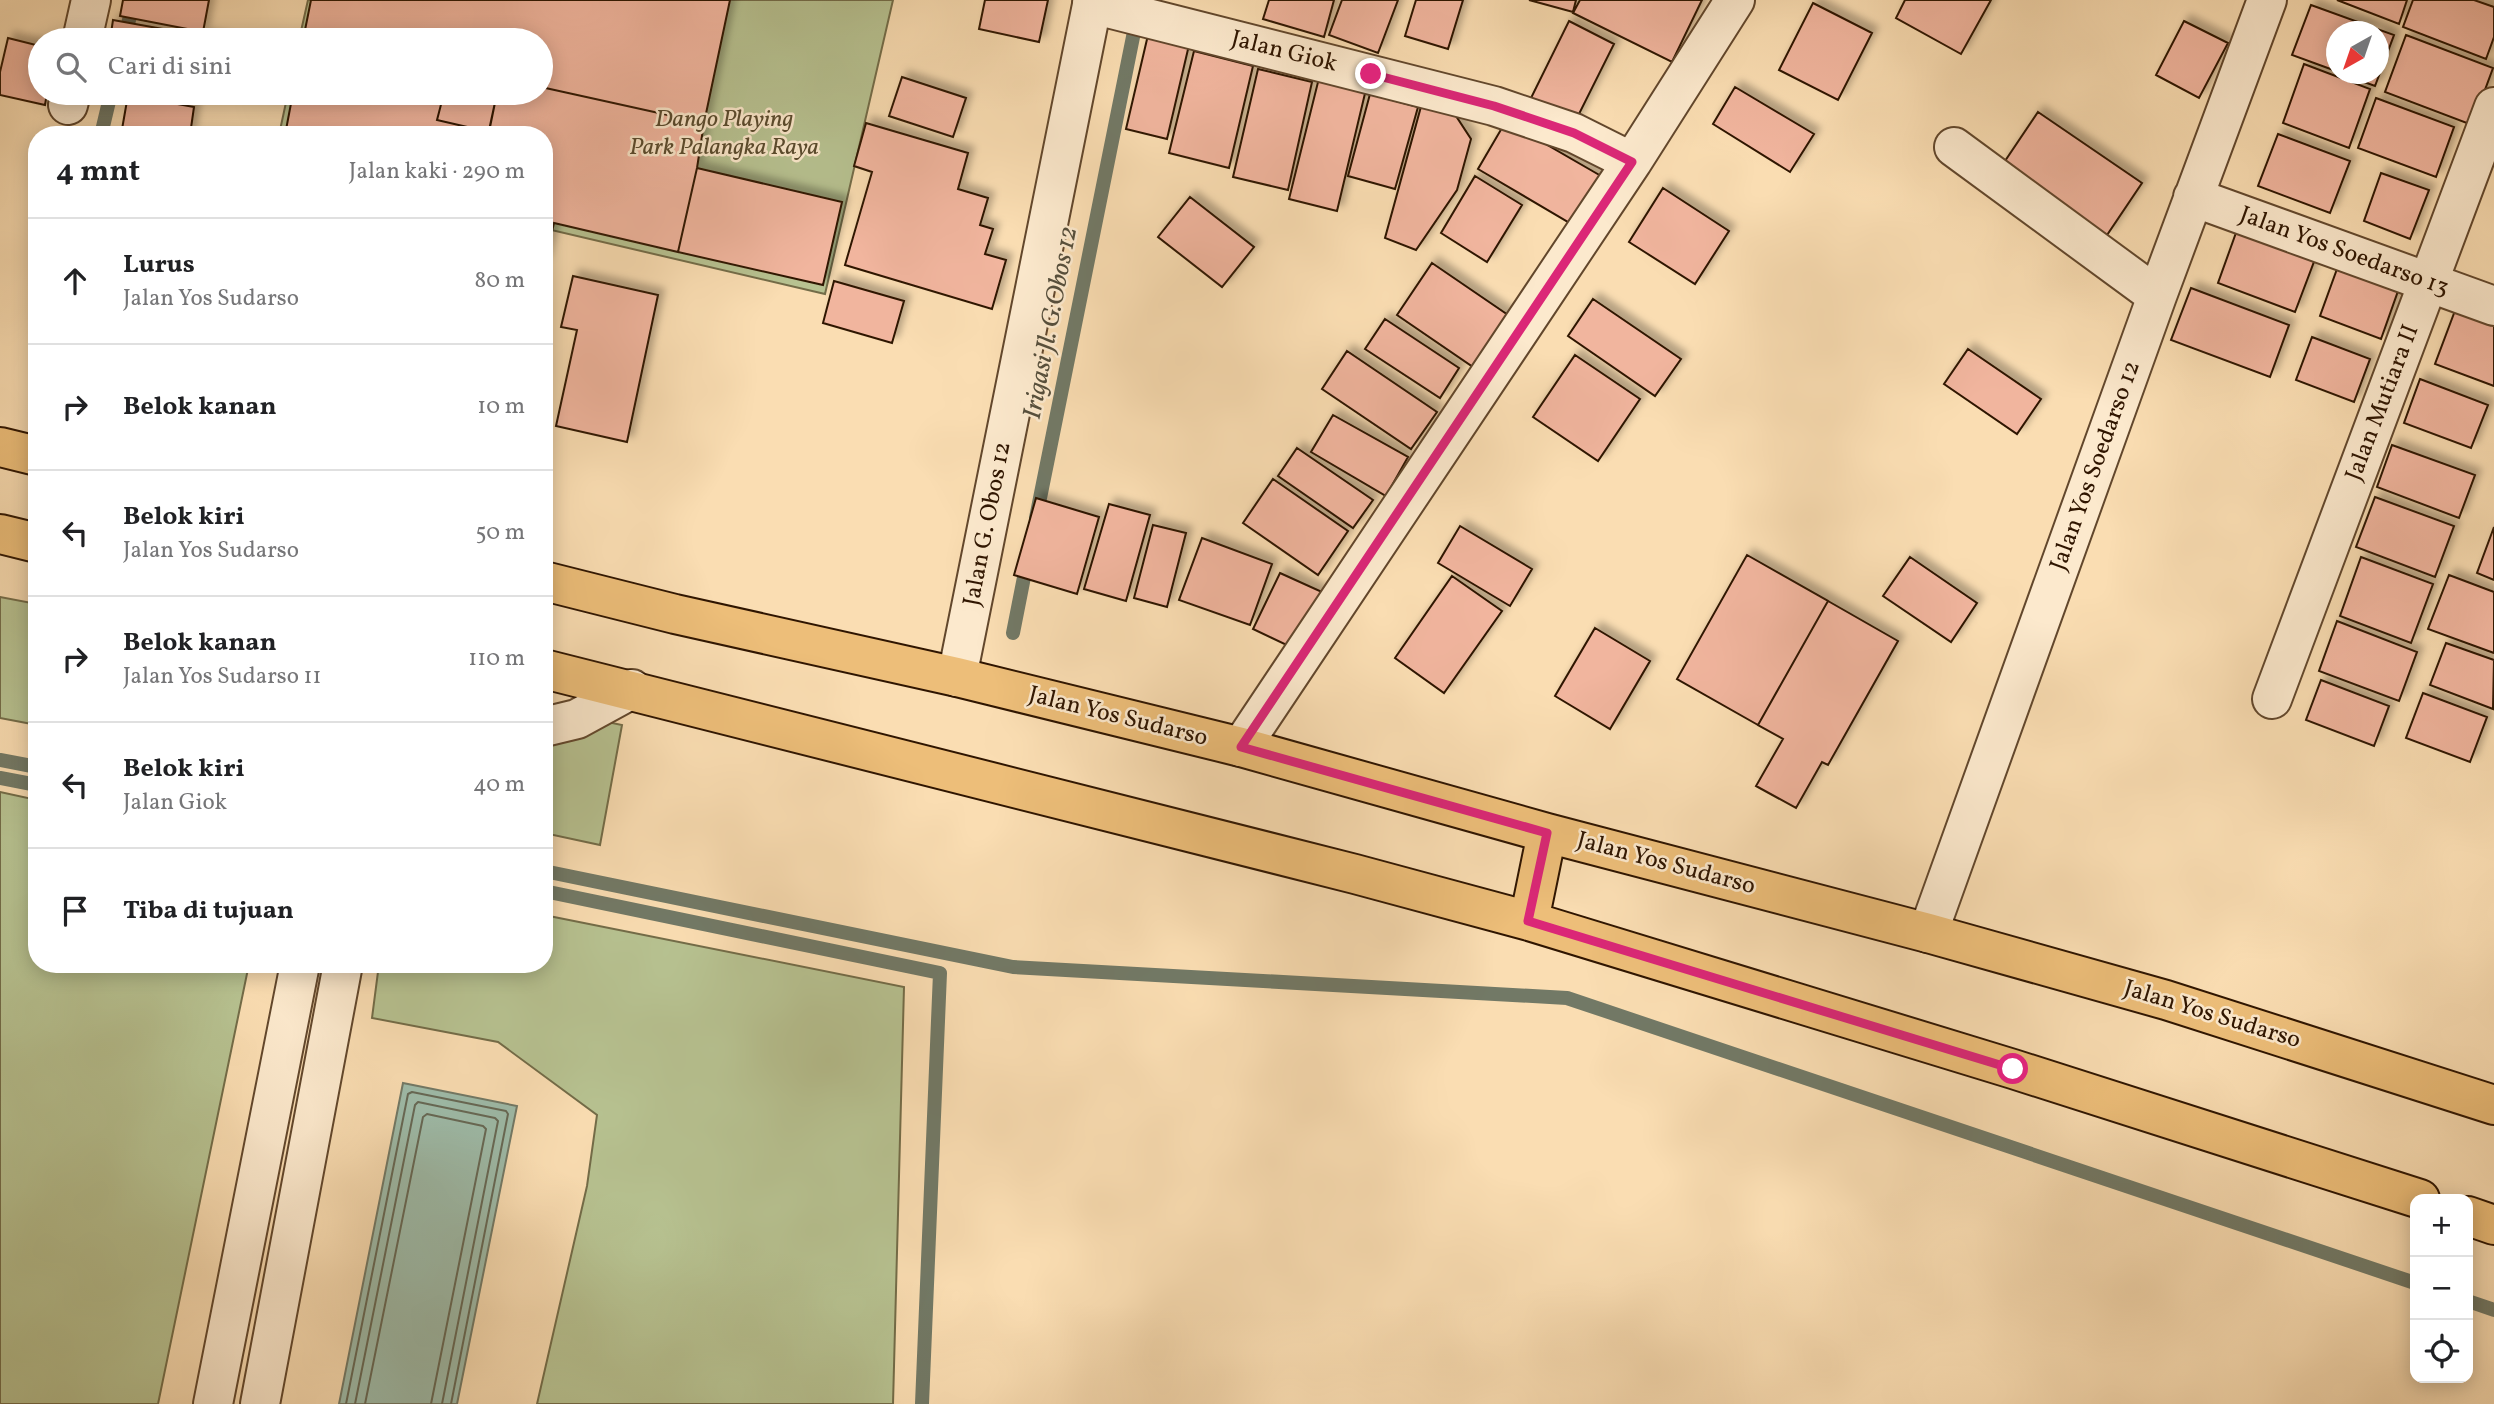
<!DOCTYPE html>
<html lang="id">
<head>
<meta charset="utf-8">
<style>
	:root { --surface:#fff; --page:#f2f2f2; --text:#202124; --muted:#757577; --line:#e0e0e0 }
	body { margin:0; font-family:Vollkorn,serif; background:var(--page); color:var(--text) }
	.controls { position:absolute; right:21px; bottom:21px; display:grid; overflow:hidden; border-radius:14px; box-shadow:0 4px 18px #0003 }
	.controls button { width:63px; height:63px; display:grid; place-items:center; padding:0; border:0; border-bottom:2px solid var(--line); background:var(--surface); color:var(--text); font:35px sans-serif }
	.compass { position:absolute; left:2326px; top:21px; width:63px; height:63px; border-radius:50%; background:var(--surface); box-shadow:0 4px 18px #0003; rotate:220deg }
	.stop { position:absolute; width:21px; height:21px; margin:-16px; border:5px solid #db2777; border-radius:50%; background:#fff }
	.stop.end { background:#db2777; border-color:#fff; box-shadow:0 2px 7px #0008 }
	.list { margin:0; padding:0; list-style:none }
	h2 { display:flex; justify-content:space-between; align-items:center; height:91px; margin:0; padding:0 28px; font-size:30px }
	h2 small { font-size:23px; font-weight:400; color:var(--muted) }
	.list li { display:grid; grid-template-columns:46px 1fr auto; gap:21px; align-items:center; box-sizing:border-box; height:126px; padding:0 28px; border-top:2px solid var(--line) }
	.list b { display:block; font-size:26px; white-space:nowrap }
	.list p { margin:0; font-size:23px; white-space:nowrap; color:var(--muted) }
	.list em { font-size:23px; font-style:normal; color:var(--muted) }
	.icon { flex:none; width:38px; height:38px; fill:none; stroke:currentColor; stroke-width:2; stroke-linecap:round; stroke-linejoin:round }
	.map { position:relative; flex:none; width:2494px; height:1404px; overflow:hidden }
	.search { position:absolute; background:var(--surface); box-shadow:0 4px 18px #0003; left:28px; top:28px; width:525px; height:77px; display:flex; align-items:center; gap:18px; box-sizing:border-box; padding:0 24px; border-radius:38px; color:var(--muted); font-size:26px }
	.panel { position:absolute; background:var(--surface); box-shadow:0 4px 18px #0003; left:28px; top:126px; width:525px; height:847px; border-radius:28px }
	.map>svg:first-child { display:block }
	.green { fill:#b7c291; stroke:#736c48; stroke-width:2 }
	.water { fill:#9ebcaa; stroke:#727966; stroke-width:2 }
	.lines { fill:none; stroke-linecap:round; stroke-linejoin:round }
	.shore { stroke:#666855; stroke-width:2 }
	.stream { stroke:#727966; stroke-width:14 }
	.building { fill:#f1b59e; stroke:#2f1500; stroke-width:2; filter:url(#shadow) }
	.minor-casing { stroke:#62472c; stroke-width:42 }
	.tertiary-casing { stroke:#62472c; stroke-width:42 }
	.primary-casing { stroke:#2f1500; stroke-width:42 }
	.minor { stroke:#fce9cd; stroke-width:38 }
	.tertiary { stroke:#fce9cd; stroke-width:38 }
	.primary { stroke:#edbe79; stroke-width:38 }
	.route { stroke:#db2777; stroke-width:9 }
	.labels { text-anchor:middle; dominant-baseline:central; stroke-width:5; stroke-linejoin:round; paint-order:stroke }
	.street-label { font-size:24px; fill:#2f1500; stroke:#fce9cd }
	.park-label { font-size:24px; font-style:italic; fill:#58492c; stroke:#fce9cd }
	.water-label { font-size:26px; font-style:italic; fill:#564f3c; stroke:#fce9cd }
</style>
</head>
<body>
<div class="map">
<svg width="2494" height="1404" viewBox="0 0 2494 1404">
	<defs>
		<filter id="shadow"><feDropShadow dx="6" dy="-6" stdDeviation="3.5" flood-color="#0004"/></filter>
	</defs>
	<rect width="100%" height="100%" fill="#faddb2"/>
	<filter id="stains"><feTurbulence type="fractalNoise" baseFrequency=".00286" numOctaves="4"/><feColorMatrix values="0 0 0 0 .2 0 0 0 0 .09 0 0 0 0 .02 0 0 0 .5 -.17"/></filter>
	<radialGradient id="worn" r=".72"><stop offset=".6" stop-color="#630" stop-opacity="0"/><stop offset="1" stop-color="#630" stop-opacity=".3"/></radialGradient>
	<path class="green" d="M308 0H893L825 294 547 229 544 135H279L288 93H541V40H299Z
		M0 597 37 604V725L0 718Z
		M544 709 622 725 600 845 544 833Z
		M0 792 37 800V964H249L158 1404H0Z
		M544 915 904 987 893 1404H537L587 1186 597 1115 498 1042 372 1018 379 964H544Z"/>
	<path class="water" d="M403 1083 517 1106 457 1404H339Z"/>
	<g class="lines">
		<path class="shore" d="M346 1404 408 1094 412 1092 506 1111 508 1114 451 1404
			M355 1404 415 1105 418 1102 495 1118 498 1121 442 1404
			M365 1404 423 1117 427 1114 483 1126 486 1129 431 1404"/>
		<path class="stream" d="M124 40 134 0
			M101 135 111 93
			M1036 518 1136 22
			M1013 633 1027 562
			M0 760 37 767
			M0 778 37 785
			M544 871 1013 967 1567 998 2415 1283
			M544 891 940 973 922 1404
			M2468 1301 2494 1310"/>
	</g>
	<path class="building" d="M123 0H209L203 32 120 16Z
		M311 0H730L704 123 541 87V40H303Z
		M985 0H1048L1039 42 979 29Z
		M1269 0H1334L1324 37 1263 19Z
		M1342 0H1398L1378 53 1329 35Z
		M1416 0H1463L1448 49 1405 36Z
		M1529 0H1576L1573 12Z
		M1580 0H1702L1672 62 1573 13Z
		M1905 0H1991L1961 54 1896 18Z
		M2337 0H2407L2399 24Z
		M2413 0H2474L2494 7V37L2486 59 2403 27Z
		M1813 3 1872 33 1838 100 1779 70Z
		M2311 5 2394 35 2375 86 2342 74H2378V32H2336V71L2292 55Z
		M113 20 224 40H110Z
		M1569 21 1614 44 1575 122 1530 100Z
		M2184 21 2228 43 2199 98 2156 75Z
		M1148 35 1189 45 1167 139 1126 129Z
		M2406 35 2493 68 2472 125 2385 92Z
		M8 38 40 46V93H47L45 105 0 95V72Z
		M1194 51 1253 66 1229 168 1169 153Z
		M2304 64 2370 89 2349 148 2283 123Z
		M1258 69 1312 82 1288 190 1233 177Z
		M1320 74 1367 85 1337 211 1289 199Z
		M902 77 966 98 953 137 889 116Z
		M541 87 704 123 697 168 678 252 554 223 544 264V135H488L497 93H541Z
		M1735 87 1814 134 1790 172 1713 124Z
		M172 93H225L223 102Z
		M293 93H444L437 120 489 132 488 135H285Z
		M444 93H497L489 132 437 120Z
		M1370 94 1418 107 1395 189 1348 176Z
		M128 95 194 107 190 135H121Z
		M2376 98 2454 127 2436 177 2358 148Z
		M1422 103 1452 110 1471 139 1457 190 1416 250 1385 238Z
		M2038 112 2142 183 2107 235 2003 164Z
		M1506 121 1608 180 1580 229 1478 169Z
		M866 123 968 153 958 189 988 198 980 225 993 229 985 254 1006 260 992 309 845 265 872 172 854 166Z
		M2278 134 2350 161 2330 213 2258 186Z
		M697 168 842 202 823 285 678 252Z
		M2381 173 2429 190 2410 239 2364 221Z
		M1475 176 1522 205 1487 262 1441 233Z
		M1663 188 1729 231 1695 284 1629 242Z
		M1190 197 1254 247 1222 287 1158 237Z
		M2237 230 2315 259 2295 312 2218 283Z
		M1432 263 1511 317 1476 369 1397 315Z
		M2337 269 2398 291 2381 339 2320 316Z
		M573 276 658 295 627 442 556 426 577 330 561 327Z
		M834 281 904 301 892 343 823 323Z
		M2191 288 2289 325 2270 377 2171 340Z
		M1593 299 1681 359 1655 396 1568 336Z
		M2456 308 2494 322V386L2435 364Z
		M1385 319 1459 368 1440 398 1365 349Z
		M2312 337 2370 359 2354 402 2296 380Z
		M1968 349 2041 399 2017 434 1944 384Z
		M1347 351 1437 412 1411 449 1322 389Z
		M1575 355 1640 399 1598 461 1533 417Z
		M2420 379 2488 405 2471 448 2404 423Z
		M1333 415 1408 457 1386 496 1311 452Z
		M2392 445 2475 475 2459 518 2377 487Z
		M1297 448 1373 500 1353 528 1278 476Z
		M1273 479 1348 531 1318 575 1243 523Z
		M2375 497 2454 526 2435 577 2356 547Z
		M1036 498 1099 517 1077 594 1014 575Z
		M1109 504 1150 515 1126 601 1084 589Z
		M1153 525 1186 533 1167 607 1134 598Z
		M1460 526 1532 569 1510 606 1438 563Z
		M2494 527V580L2477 573Z
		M1202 538 1272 564 1250 625 1179 600Z
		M1747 555 1828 601 1758 725 1677 679Z
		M1910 557 1977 603 1951 642 1883 596Z
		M2361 557 2433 584 2411 643 2340 616Z
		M1280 573 1322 592 1295 649 1253 629Z
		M2449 575 2494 592V653L2428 629Z
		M1452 576 1502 611 1444 693 1395 658Z
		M1828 601 1898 641 1828 765 1822 762 1796 808 1756 786 1783 739 1758 725Z
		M2337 621 2417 652 2399 701 2319 671Z
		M1595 628 1650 661 1610 729 1555 696Z
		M2446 643 2494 660 2493 709 2430 685Z
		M2321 680 2389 706 2374 746 2306 720Z
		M2423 693 2487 717 2470 762 2406 738Z"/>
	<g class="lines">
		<g class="minor-casing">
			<path id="minor" d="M1092 4 1494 106 1574 133 1632 162
				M82 40 91 0
				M68 105 71 93
				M1954 147 2157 296
				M2193 197 2494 306
				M2272 699 2494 107
				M544 727 577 719 632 689
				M1241 747 1632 162 1735 0
				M1928 933 2157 296 2267 0
				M213 1404 300 964
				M260 1404 343 964"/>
		</g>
		<g class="tertiary-casing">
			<path id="tertiary" d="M957 677 1093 0"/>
		</g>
		<g class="primary-casing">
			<path id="primary" d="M0 447 37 456
				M0 534 37 543
				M544 581 675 614 957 677 1241 747 1547 833 1928 933 2166 1000 2494 1105
				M544 669 1355 874 1529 921 2013 1069 2420 1199
				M1529 921 1547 833
				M2468 1216 2494 1225"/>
		</g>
		<use href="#minor" class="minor"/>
		<use href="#tertiary" class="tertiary"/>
		<use href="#primary" class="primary"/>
	</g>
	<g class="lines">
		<path class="route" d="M1371 74 1494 106 1574 133 1632 162 1241 747 1547 833 1528 921 2013 1069"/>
	</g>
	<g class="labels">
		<g class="street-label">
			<text transform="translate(1284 52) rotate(14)">Jalan Giok</text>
			<text transform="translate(2344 252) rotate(20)">Jalan Yos Soedarso 13</text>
			<text transform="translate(2383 403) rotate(-69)">Jalan Mutiara II</text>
			<text transform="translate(2096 466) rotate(-70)">Jalan Yos Soedarso 12</text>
			<text transform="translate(988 524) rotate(-79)">Jalan G. Obos 12</text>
			<text transform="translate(1118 717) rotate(14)">Jalan Yos Sudarso</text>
			<text transform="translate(1666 864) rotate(15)">Jalan Yos Sudarso</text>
			<text transform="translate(2212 1015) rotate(17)">Jalan Yos Sudarso</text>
		</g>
		<g class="park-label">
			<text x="724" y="120">Dango Playing<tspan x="724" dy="28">Park Palangka Raya</tspan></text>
		</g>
		<g class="water-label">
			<text transform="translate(1051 323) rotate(-79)">Irigasi Jl. G.Obos 12</text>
		</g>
	</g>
	<rect width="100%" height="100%" filter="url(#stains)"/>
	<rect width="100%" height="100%" fill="url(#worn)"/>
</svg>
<div class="controls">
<button>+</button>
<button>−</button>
<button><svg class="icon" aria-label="locate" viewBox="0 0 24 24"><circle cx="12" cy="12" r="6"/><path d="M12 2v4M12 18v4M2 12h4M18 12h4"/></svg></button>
</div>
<svg class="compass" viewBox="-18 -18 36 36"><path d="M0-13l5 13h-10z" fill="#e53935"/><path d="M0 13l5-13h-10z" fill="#757577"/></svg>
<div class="stop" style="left:2013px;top:1069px"></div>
<div class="stop end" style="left:1371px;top:74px"></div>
<div class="search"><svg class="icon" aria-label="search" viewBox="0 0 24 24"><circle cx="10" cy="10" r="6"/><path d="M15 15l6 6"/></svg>Cari di sini</div>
<section class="panel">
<h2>4 mnt<small>Jalan kaki · 290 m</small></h2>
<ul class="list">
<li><svg class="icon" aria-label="ahead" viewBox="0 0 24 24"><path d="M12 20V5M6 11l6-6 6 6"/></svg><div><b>Lurus</b><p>Jalan Yos Sudarso</p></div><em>80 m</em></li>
<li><svg class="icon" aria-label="right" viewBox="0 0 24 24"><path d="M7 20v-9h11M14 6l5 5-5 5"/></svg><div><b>Belok kanan</b></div><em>10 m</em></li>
<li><svg class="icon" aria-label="left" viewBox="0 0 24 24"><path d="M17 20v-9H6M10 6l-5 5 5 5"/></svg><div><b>Belok kiri</b><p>Jalan Yos Sudarso</p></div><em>50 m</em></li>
<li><svg class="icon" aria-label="right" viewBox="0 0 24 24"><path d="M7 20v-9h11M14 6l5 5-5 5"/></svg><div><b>Belok kanan</b><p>Jalan Yos Sudarso 11</p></div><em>110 m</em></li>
<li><svg class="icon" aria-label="left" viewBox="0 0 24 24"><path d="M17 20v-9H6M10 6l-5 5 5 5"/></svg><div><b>Belok kiri</b><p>Jalan Giok</p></div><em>40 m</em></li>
<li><svg class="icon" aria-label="arrive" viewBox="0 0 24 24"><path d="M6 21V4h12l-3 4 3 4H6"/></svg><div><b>Tiba di tujuan</b></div></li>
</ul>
</section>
</div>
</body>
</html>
